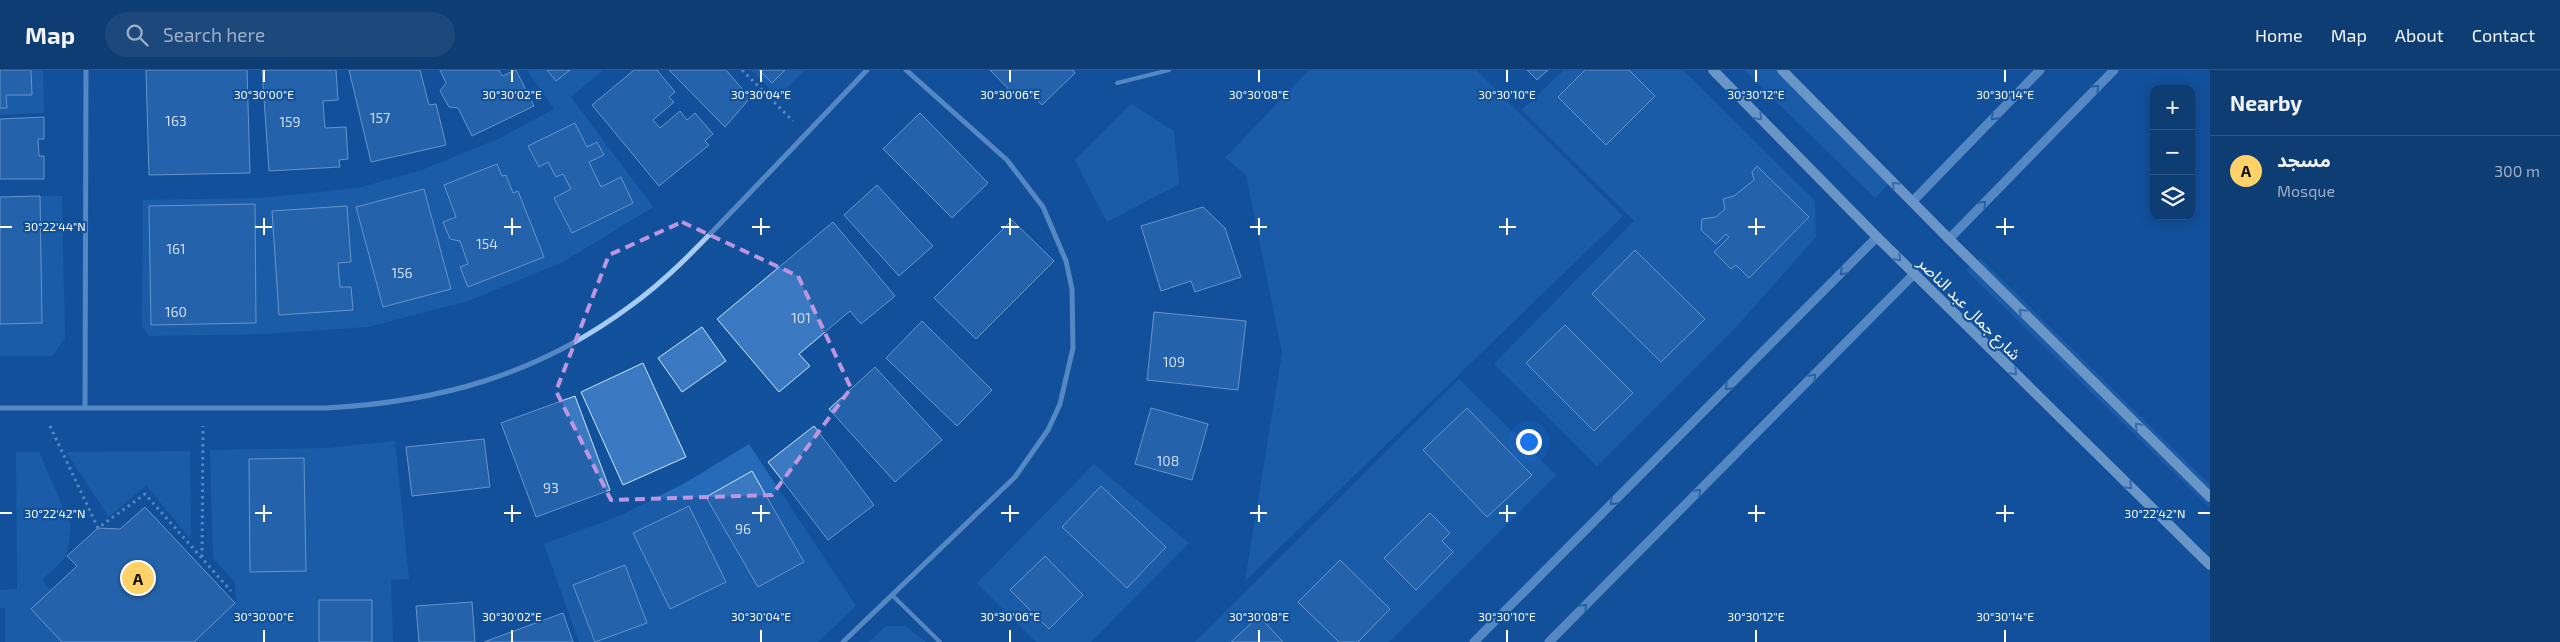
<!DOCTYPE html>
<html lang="en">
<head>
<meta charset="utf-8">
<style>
	:root { --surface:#0e3d74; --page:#1c487c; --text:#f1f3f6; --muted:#9baec5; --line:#2e5686; --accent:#ffd169 }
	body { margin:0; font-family:"Exo 2","Noto Sans Arabic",sans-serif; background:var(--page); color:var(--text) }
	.controls { position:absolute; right:15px; top:15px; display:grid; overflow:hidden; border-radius:10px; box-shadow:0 2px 12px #0003 }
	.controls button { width:45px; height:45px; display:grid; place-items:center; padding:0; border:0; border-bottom:1px solid var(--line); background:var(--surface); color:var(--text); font:25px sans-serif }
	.you { position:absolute; left:1528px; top:371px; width:18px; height:18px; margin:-12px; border:4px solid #fff; border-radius:50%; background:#1a73e8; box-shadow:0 0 0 8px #1a73e833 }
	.badge { display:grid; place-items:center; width:32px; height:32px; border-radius:50%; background:var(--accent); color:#111; font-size:16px; font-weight:700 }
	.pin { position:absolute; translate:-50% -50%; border:2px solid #fff; box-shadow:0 1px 5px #0006 }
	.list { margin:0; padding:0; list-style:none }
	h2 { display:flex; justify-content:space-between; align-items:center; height:65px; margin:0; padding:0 20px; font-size:21px }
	h2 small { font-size:16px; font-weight:400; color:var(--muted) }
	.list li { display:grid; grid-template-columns:32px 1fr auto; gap:15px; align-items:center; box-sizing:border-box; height:70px; padding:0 20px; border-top:1px solid var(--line) }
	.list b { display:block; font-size:19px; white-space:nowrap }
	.list p { margin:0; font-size:16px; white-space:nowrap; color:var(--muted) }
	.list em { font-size:16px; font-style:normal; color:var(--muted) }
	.icon { flex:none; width:28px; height:28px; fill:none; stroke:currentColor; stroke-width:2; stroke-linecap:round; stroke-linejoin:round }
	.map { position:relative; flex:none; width:2210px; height:572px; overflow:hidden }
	header { display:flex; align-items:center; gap:30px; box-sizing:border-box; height:70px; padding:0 25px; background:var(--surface); border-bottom:1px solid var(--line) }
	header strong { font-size:24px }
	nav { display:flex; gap:28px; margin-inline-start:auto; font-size:18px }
	.search { width:350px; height:45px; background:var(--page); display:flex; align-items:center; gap:12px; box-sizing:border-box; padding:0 18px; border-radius:28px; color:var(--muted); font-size:19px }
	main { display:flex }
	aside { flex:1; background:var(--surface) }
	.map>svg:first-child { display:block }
	.green { fill:#256bb9 }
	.building { fill:#3b7ac2; stroke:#cfe5fd }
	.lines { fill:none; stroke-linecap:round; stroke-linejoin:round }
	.path { stroke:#a6cbf4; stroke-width:3; stroke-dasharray:2.5 4; stroke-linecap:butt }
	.service { stroke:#a6cbf4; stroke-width:4 }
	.minor { stroke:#a6cbf4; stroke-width:5 }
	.tertiary { stroke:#a6cbf4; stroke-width:9 }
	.secondary { stroke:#d6e8fd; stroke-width:10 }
	.oneway { stroke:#3e76b6 }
	.oneway2 { stroke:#608dc2 }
	.marked { fill:none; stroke:#bd96df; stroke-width:4; stroke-dasharray:10 6; stroke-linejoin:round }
	.ticks { fill:none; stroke:#fff; stroke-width:2 }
	.labels { text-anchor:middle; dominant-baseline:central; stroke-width:4.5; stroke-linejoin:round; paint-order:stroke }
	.number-label { font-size:14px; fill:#cedef0 }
	.street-label { font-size:16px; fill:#fff; stroke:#12519b }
	.ticks-label { font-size:12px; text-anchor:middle; fill:#fff; stroke:#12519b; stroke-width:4.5; stroke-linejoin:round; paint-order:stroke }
</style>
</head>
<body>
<header>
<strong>Map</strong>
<div class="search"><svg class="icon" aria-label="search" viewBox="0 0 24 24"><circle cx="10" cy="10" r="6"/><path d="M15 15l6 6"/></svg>Search here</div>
<nav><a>Home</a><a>Map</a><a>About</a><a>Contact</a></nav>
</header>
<main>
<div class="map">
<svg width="2210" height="572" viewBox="0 0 2210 572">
	<rect width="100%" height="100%" fill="#12519b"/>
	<path class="green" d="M0 0H43L44 43 0 45Z
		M527 0H603L571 27 653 137 563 192 468 231 368 257 265 264 149 266 142 256 143 130 262 128 358 118 422 100 500 68 554 39Z
		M751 0H805L778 27Z
		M1309 0H1476L1623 146 1245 511 1282 283 1246 105 1225 88Z
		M1564 0H1683L1815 131 1816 167 1738 255 1597 396 1494 294 1634 151 1522 40Z
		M1744 0H1776L1890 112 1875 128Z
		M1131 34 1174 61 1179 114 1107 152 1075 90Z
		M40 126H62L65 268 52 286H0V254L41 253Z
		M1980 188 2210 415V438L1966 200Z
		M1459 309 1556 405 1389 572H1195Z
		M395 371 409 509 391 510 393 572H194L236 533 235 512 213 488 210 380 326 378Z
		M749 374 856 536 818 572H579L544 474 617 447 685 413Z
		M190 381 191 470 146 415 109 447 66 382Z
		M16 382H39L71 456 67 486 42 510 51 521 62 572H5V538H0V520L17 519Z
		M1094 394 1189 473 1091 572H1036L977 513Z
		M886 556H905L926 572H869Z"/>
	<path class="building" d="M0 0H31L32 25H6L7 38H0Z
		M146 0H247L250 103 149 105Z
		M262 0H336L338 30 323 31 325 58 346 57 348 89 339 90 340 97 269 101Z
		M349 0H420L429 35 436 34 446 75 371 92Z
		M440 0H499L502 6 516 0 534 36 472 66 458 38 449 37 440 21 446 13Z
		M547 0H570L556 11Z
		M634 0H657L675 22 669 27 674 32 653 50 660 58 680 41 687 50 695 43 713 64 705 71 709 75 659 116 592 35Z
		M669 0H726L750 28 725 57Z
		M759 0H785L772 13Z
		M990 0H1073L1075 3 1042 35 1033 26 1029 29 1024 24 1018 29Z
		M1527 0H1548L1537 10Z
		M1585 0H1629L1655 26 1606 75 1558 27Z
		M920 43 988 113 952 148 883 79Z
		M44 47V69H38L39 86H44V109H0V49Z
		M575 53 587 77 597 72 604 85 589 92 601 117 621 107 633 133 572 163 554 128 571 119 563 104 556 107 548 92 539 97 528 76Z
		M497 94 502 106 506 105 513 123 518 121 544 187 468 217 460 197 468 194 460 171 450 169 443 152 456 147 444 115Z
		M1757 96 1809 147 1749 208 1736 195 1731 199 1714 182 1729 167 1726 164 1716 174 1701 160 1702 149 1716 147 1725 139 1723 129 1734 126 1754 110 1752 102Z
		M877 115 933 176 899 206 844 145Z
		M424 119 451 219 383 237 356 137Z
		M40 126 42 253 0 254V127Z
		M255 134 256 253 151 255 149 136Z
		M347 136 351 192 338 193 340 217H351L353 240 279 245 272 141Z
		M1203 137 1225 158 1241 207 1195 222 1191 211 1161 221 1141 156Z
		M1012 150 1054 191 976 269 934 228Z
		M833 152 895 226 861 254 850 241 799 284 810 296 779 322 717 249Z
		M1635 180 1705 249 1661 292 1592 224Z
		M1154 242 1246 251 1238 320 1147 310Z
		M922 251 992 320 957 356 886 288Z
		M1565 255 1633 323 1594 361 1526 293Z
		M702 257 726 291 682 322 658 288Z
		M643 293 686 387 623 415 581 322Z
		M875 297 942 370 895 412 829 339Z
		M575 326 610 420 536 447 501 353Z
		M1151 338 1208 354 1192 410 1135 394Z
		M1467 338 1532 405 1487 447 1423 380Z
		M814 356 874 435 828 470 768 392Z
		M484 369 490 417 412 426 406 377Z
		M304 388 306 501 250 502 249 389Z
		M752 401 804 492 758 517 706 427Z
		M1101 416 1166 477 1127 518 1062 457Z
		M689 436 726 512 670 539 633 463Z
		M145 437 235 533 194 572H62L31 539 77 496 67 486 98 458 120 459Z
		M1430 443 1450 463 1442 471 1453 482 1416 520 1384 488Z
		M1045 486 1083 525 1049 559 1010 520Z
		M1340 490 1390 539 1358 572H1339L1298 532Z
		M625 495 647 553 595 572 573 515Z
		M319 530H372V572H319Z
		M472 532 475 572H419L416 536Z
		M563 543 573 572H484Z
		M1259 546 1283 572H1231Z"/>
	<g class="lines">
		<path class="path" d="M742 0 793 51
			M50 356 98 458 145 424 231 521
			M202 487 203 356"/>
		<path class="service" d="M1117 13 1169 0
			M892 525 940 572"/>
		<path class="minor" d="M0 338H326C439 332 537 305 629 237 671 207 706 168 742 131 784 87 825 44 867 0
			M85 338 86 0
			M843 572 1015 407 1048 360 1060 334 1073 278 1072 219 1066 191 1043 137 1007 90 906 0"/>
		<path class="tertiary" d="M1912 132 2040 0
			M1949 169 2114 0
			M1474 572 1877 167
			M1549 572 1914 204"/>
		<path class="secondary" d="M1713 0 1877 167 2210 495
			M1782 0 1949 169 2210 427"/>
	</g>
	<defs><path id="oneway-chevron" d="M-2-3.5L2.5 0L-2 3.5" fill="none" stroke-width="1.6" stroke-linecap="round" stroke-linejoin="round" transform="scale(1.25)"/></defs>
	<g class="oneway">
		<use href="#oneway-chevron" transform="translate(2096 18) rotate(-46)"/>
		<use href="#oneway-chevron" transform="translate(1994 47) rotate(134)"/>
		<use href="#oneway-chevron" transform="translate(1983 134) rotate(-46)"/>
		<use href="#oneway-chevron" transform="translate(1843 202) rotate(135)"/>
		<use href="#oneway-chevron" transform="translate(1813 307) rotate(-45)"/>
		<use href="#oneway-chevron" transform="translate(1728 317) rotate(135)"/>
		<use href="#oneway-chevron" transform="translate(1698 422) rotate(-45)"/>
		<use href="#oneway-chevron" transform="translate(1613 432) rotate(135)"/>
		<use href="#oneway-chevron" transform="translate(1584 537) rotate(-45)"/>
	</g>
	<g class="oneway2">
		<use href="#oneway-chevron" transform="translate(1759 47) rotate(45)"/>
		<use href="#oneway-chevron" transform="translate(1895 115) rotate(-134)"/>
		<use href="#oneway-chevron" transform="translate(1898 188) rotate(45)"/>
		<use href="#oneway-chevron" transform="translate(2022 242) rotate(-135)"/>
		<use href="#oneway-chevron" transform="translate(2014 302) rotate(45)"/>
		<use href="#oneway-chevron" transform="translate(2138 356) rotate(-135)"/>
		<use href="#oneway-chevron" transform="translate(2129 416) rotate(45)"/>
	</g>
	<path d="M0 0H2210V572H0ZM682 152 798 206 851 318 772 425 611 430 556 321 609 185Z" fill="#12519b" fill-opacity=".55" fill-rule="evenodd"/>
	<path class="marked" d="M682 152 798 206 851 318 772 425 611 430 556 321 609 185Z"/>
	<path class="ticks" d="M264 0V12M512 0V12M761 0V12M1010 0V12M1259 0V12M1507 0V12M1756 0V12M2005 0V12M264 148V165M512 148V165M761 148V165M1010 148V165M1259 148V165M1507 148V165M1756 148V165M2005 148V165M0 157H12M255 157H272M504 157H521M752 157H770M1001 157H1019M1250 157H1267M1499 157H1516M1748 157H1765M1996 157H2014M264 435V452M512 435V452M761 435V452M1010 435V452M1259 435V452M1507 435V452M1756 435V452M2005 435V452M0 443H12M255 443H272M504 443H521M752 443H770M1001 443H1019M1250 443H1267M1499 443H1516M1748 443H1765M1996 443H2014M2198 443H2210M264 560V572M512 560V572M761 560V572M1010 560V572M1259 560V572M1507 560V572M1756 560V572M2005 560V572"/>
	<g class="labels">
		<g class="number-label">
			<text x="380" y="47">157</text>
			<text x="176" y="50">163</text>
			<text x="290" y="51">159</text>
			<text x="487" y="173">154</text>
			<text x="176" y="178">161</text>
			<text x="402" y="202">156</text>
			<text x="176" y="241">160</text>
			<text x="801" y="247">101</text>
			<text x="1174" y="291">109</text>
			<text x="1168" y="390">108</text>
			<text x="551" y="417">93</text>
			<text x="743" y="458">96</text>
		</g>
		<g class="street-label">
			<text transform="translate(1970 238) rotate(45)">شارع جمال عبد الناصر</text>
		</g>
	</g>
	<g class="ticks-label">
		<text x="264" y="29">30°30'00"E</text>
		<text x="512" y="29">30°30'02"E</text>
		<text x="761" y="29">30°30'04"E</text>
		<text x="1010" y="29">30°30'06"E</text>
		<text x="1259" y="29">30°30'08"E</text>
		<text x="1507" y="29">30°30'10"E</text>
		<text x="1756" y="29">30°30'12"E</text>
		<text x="2005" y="29">30°30'14"E</text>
		<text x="55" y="161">30°22'44"N</text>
		<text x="55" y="448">30°22'42"N</text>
		<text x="2155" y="448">30°22'42"N</text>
		<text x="264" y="551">30°30'00"E</text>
		<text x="512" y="551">30°30'02"E</text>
		<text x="761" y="551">30°30'04"E</text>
		<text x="1010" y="551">30°30'06"E</text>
		<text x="1259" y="551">30°30'08"E</text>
		<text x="1507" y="551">30°30'10"E</text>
		<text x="1756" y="551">30°30'12"E</text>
		<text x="2005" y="551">30°30'14"E</text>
	</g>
</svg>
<div class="controls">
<button>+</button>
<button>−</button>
<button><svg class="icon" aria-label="layers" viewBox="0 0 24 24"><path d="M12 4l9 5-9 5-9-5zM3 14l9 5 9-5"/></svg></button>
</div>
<div class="you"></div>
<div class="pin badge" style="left:138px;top:508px">A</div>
</div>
<aside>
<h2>Nearby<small></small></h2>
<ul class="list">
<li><span class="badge">A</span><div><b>مسجد</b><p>Mosque</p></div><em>300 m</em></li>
</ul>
</aside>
</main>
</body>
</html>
